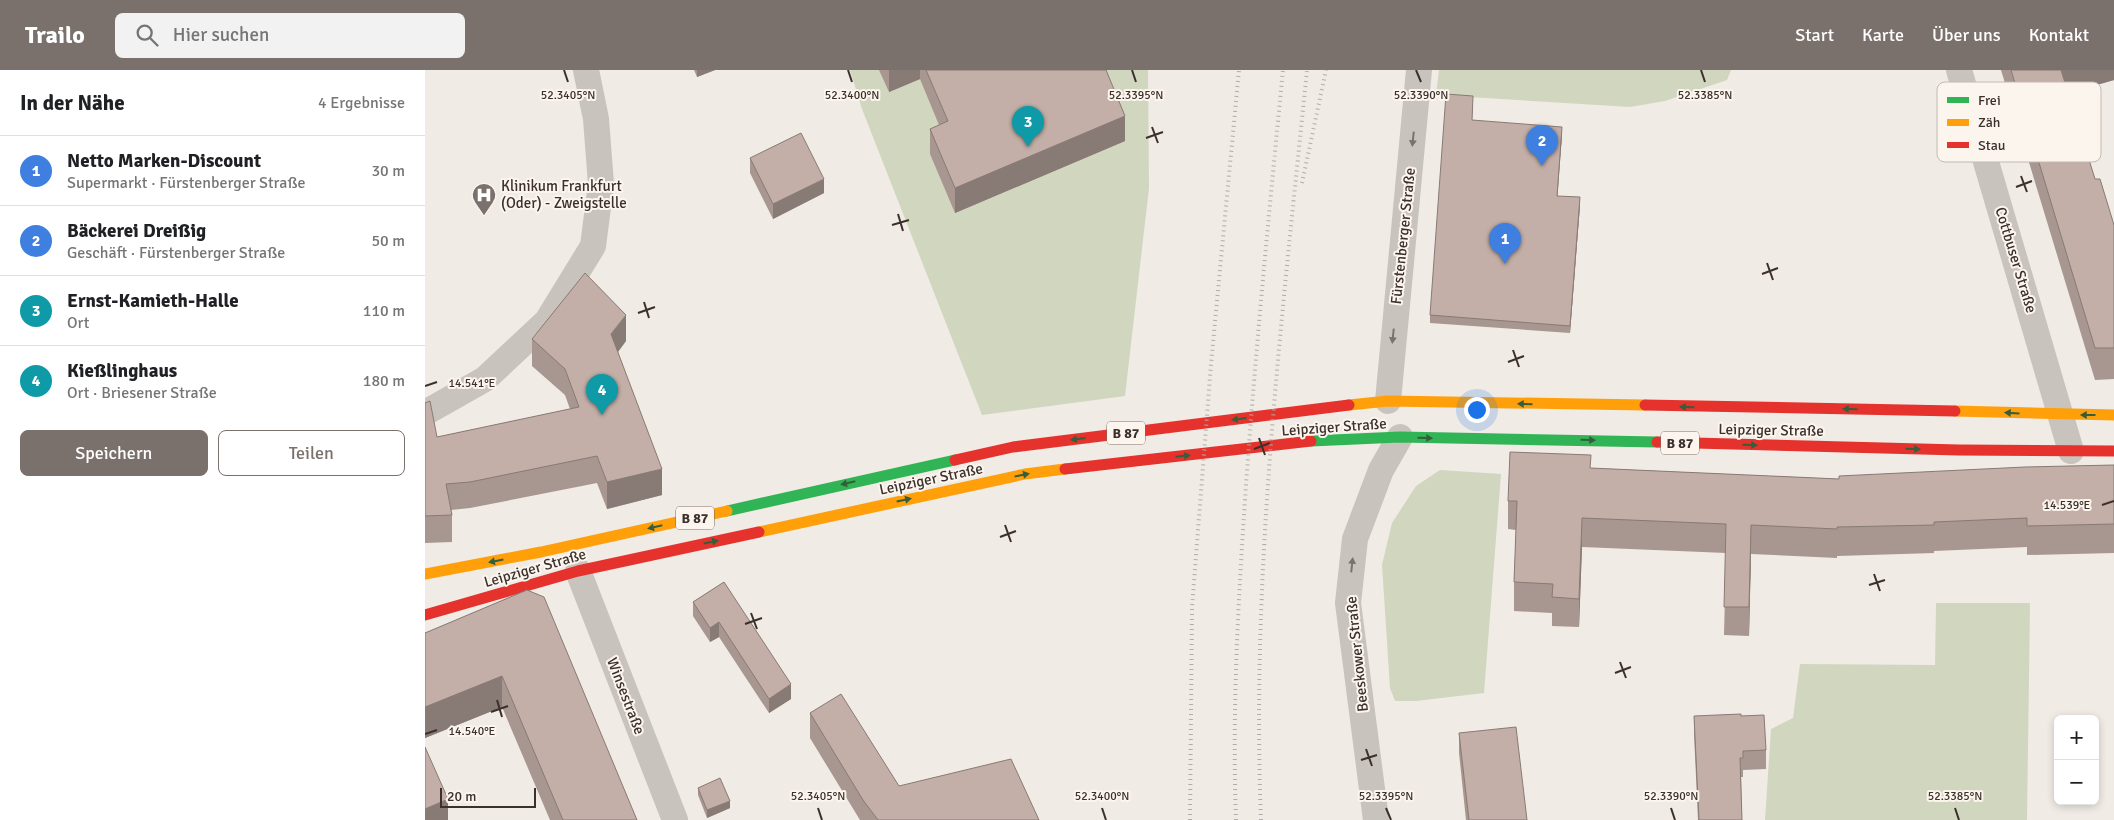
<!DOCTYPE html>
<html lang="de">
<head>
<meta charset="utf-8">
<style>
	:root { --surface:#fff; --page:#f2f2f2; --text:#202124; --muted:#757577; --line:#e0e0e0; --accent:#7a716c }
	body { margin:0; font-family:Signika,sans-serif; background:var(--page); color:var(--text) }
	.controls { position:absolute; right:15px; bottom:15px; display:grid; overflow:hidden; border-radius:8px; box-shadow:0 2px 8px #0003 }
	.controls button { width:45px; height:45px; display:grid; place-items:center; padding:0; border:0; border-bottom:1px solid var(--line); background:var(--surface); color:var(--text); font:25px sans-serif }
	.scale { position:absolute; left:15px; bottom:12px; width:96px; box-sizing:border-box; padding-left:5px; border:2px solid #3b302b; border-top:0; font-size:14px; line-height:18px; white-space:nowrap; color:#3b302b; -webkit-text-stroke:4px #fbf5ee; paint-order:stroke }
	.you { position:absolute; left:1051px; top:339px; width:18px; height:18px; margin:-12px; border:4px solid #fff; border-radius:50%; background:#1a73e8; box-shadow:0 0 0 8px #1a73e833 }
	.badge { display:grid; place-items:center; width:32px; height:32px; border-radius:50%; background:var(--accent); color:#fff; font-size:16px; font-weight:700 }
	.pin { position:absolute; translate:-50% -41px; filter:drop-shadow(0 1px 2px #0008) }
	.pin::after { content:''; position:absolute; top:26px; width:18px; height:15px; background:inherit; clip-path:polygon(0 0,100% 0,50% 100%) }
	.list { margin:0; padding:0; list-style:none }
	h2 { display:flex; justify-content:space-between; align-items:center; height:65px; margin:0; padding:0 20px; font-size:21px }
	h2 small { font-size:16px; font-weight:400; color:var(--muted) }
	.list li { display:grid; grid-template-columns:32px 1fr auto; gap:15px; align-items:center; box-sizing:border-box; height:70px; padding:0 20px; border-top:1px solid var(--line) }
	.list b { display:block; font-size:19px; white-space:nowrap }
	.list p { margin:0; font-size:16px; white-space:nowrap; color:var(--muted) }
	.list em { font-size:16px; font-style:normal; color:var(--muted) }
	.actions { display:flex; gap:10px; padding:15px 20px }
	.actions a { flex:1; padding:11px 0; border:1px solid var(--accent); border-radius:8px; text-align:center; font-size:18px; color:var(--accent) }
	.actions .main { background:var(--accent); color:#fff }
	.icon { flex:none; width:28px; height:28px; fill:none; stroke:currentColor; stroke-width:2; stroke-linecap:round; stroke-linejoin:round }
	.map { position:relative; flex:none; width:1689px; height:750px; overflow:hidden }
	header { display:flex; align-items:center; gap:30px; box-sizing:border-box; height:70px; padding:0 25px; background:var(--accent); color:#fff }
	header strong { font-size:24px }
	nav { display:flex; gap:28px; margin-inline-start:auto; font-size:18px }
	.search { width:350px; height:45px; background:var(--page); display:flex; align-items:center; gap:12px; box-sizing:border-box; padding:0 18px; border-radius:8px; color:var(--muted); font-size:19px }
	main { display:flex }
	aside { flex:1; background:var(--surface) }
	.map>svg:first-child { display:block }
	.green { fill:#d1d6bf }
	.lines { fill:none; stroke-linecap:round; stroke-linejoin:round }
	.street { stroke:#c9c3be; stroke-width:26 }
	.fast { stroke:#30b455; stroke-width:11 }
	.slow { stroke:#ff9f0a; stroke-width:11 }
	.jam { stroke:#e5322d; stroke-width:11 }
	.rail { stroke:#b1aca8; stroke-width:4; stroke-dasharray:1 4; stroke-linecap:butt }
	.wall { fill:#a89690 }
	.shaded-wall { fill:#887a75 }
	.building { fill:#c3afa7; stroke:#887a75 }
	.oneway { fill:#7b726d }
	.oneway2 { fill:#375e3a }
	.ticks { fill:none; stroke:#3b302b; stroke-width:2 }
	.labels { text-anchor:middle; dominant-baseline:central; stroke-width:4; stroke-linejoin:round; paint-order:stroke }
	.shield { fill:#fbf5ee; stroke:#756b66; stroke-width:1 }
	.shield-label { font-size:14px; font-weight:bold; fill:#3b302b }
	.poi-label { font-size:15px; fill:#3b302b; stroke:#fbf5ee; text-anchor:start }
	.street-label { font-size:15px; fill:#3b302b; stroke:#fbf5ee }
	.key { fill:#fbf5ee; stroke:#c1bab4; stroke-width:1 }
	.key-label { font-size:14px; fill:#3b302b }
	.ticks-label { font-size:12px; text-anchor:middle; fill:#3b302b; stroke:#fbf5ee; stroke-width:4; stroke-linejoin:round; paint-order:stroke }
</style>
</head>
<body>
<header>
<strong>Trailo</strong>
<div class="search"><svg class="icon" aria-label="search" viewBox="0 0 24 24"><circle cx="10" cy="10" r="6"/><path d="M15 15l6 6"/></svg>Hier suchen</div>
<nav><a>Start</a><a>Karte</a><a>Über uns</a><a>Kontakt</a></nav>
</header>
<main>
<aside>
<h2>In der Nähe<small>4 Ergebnisse</small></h2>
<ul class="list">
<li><span class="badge" style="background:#3f7fe0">1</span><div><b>Netto Marken-Discount</b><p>Supermarkt · Fürstenberger Straße</p></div><em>30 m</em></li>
<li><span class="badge" style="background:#3f7fe0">2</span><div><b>Bäckerei Dreißig</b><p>Geschäft · Fürstenberger Straße</p></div><em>50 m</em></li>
<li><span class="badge" style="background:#0f9aa8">3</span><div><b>Ernst-Kamieth-Halle</b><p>Ort</p></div><em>110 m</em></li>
<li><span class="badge" style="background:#0f9aa8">4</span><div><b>Kießlinghaus</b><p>Ort · Briesener Straße</p></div><em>180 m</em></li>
</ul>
<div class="actions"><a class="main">Speichern</a><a>Teilen</a></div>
</aside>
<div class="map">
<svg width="1689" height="750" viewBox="0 0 1689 750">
	<rect width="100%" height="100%" fill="#f0ebe5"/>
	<path class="green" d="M425 0H723L724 118 700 326 557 345 437 39Z
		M1014 0H1306L1302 10 1240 31 1205 37 1011 25Z
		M1015 400 1076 404 1059 623 991 631H970L965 618 957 495 967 453 991 416Z
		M1511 533H1605L1602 750H1340L1346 659 1368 648 1375 594 1510 595Z"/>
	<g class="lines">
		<path class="street" d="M1534 0 1646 381
			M963 331 994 0
			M0 343 60 309 122 251 168 176 176 114 171 49 161 0
			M153 501 250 750
			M951 750 923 533 930 469 956 400 975 367"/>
		<path class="fast" d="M886 371 975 367 1232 372
			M302 441 530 390"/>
		<path class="slow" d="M924 335 963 331 1220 335
			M1530 341 1689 345
			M334 462 600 404 640 399
			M0 504 116 482 302 441"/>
		<path class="jam" d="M1220 335 1530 341
			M1232 372 1534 380 1689 381
			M530 390 588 377 924 335
			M640 399 886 371
			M0 545 153 501 334 462"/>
		<path class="rail" d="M877 113 901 0
			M765 750 767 537 786 294 814 0
			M811 750C807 643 813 536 820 429 830 286 844 143 858 0
			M836 750C826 500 857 249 882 0"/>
	</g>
	<path class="wall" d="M269 0H290L272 7Z
		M454 0H681L700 71 530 143 505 84V59L514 55 495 9 464 22Z
		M1576 0H1689V10L1643 23 1670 109 1689 155V309L1670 310Z
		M1048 34 1047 50 1137 64 1132 126 1155 135 1145 263 1005 253V245Z
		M325 88 399 123 348 149 325 103Z
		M107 269 201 271 193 282 237 425 182 439 172 413 45 438 26 440 27 445V472L0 473V333L12 367 145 339 140 325 107 296Z
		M1689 395V483L1602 485V477L1509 481V483L1412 486V488L1326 484 1324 566 1299 565 1301 483 1157 477 1154 557 1127 556V543L1089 541V512L1091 460 1083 459V431L1166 398 1414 409Z
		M299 512 366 629 344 643 294 567 285 572 268 546V532Z
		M102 520 212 750H125L77 637 0 668V563Z
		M385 643 474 716 614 750H435L385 668Z
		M1269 646H1316L1341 680V699L1318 700V707H1316L1317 750H1273L1269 664Z
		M1034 663 1102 750H1041L1034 683Z
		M273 718 305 738 282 748 273 725Z"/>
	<path class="shaded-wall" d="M272 0H290L272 7Z
		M464 0H495V9L464 22Z
		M1634 0H1689V10L1634 26Z
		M700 46V71L530 143V118Z
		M1137 57V64L1132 133V126Z
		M399 109V123L348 149V134Z
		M1155 127V135L1145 263V256Z
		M201 245V271L186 291V264Z
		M237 399V425L182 439V412Z
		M1157 448V477L1154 557V529Z
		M1326 455V484L1324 566V537Z
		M294 552V567L285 572V558Z
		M77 606V637L0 668V637Z
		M366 614V629L344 643V629Z
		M23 729V750H0V739Z
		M305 731V738L282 748V740Z"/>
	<path class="building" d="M501 0H681L700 46 530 118 505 59 523 51Z
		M1586 0H1636L1670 109H1675L1689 155V278H1670Z
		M1021 24 1048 26 1047 50 1137 57 1132 126 1155 127 1145 256 1005 245Z
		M376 63 399 109 348 134 325 88Z
		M160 203 201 245 186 264 237 399 182 412 172 386 45 412 21 414 27 445 0 446V333L5 331 12 367 154 337 140 299 107 269Z
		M1085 382 1166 385 1165 398 1414 409V406L1600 397 1689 395V454L1602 456V448L1509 452V455L1412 457V459L1326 455 1324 537H1299L1301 454 1157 448 1154 529 1127 527 1128 514 1089 512 1092 431H1083Z
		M299 512 366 614 344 629 294 552 285 558 268 532Z
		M102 520 119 527 212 750H138L77 606 0 637V563Z
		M416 624 474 716 586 689 614 750H453L438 730 385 643Z
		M1316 644V646L1339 645 1341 680 1318 681V688H1315L1317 750H1274L1269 646Z
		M1091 657 1102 750H1044L1034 663Z
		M0 677 23 729 0 739Z
		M295 708 305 731 282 740 273 718Z"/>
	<defs><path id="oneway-solid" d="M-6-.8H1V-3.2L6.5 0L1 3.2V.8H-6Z" transform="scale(1.25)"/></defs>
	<g class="oneway">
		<use href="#oneway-solid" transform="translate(988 69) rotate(96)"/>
		<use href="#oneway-solid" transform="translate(968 266) rotate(96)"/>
		<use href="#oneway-solid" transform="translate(927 495) rotate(-84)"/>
	</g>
	<g class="oneway2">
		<use href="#oneway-solid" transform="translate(1100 334) rotate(-179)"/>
		<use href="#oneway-solid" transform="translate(1262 337) rotate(-179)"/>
		<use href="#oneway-solid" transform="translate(1425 339) rotate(-179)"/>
		<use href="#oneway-solid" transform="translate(1587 343) rotate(-177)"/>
		<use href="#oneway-solid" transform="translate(1663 345) rotate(-180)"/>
		<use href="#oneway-solid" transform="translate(814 349) rotate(173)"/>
		<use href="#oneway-solid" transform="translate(1000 368) rotate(1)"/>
		<use href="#oneway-solid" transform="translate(653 369) rotate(173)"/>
		<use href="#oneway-solid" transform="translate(1163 370) rotate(1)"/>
		<use href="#oneway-solid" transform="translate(1325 375) rotate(1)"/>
		<use href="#oneway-solid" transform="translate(1488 379) rotate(1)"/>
		<use href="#oneway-solid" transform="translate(758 386) rotate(-6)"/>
		<use href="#oneway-solid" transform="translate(597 405) rotate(-11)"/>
		<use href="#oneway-solid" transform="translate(423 413) rotate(167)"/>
		<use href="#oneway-solid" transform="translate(479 430) rotate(-12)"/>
		<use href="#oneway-solid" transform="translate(230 457) rotate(167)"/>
		<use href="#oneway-solid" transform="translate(286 472) rotate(-12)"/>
		<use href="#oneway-solid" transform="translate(71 491) rotate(169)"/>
	</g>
	<path class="ticks" d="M139 0 143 12M423 0 427 12M707 0 711 12M991 0 996 12M1276 0 1280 12M727 57 733 73M721 68 738 62M1596 106 1602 122M1591 117 1607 111M473 144 478 161M467 155 484 150M1342 193 1348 210M1337 204 1353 198M219 232 224 248M213 243 230 237M1088 280 1094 297M1083 292 1099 286M0 316 12 312M834 368 840 385M829 379 845 373M1677 435 1689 431M580 455 586 472M575 467 591 461M1449 504 1455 521M1444 515 1460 510M326 543 332 559M320 554 337 548M1195 592 1201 608M1190 603 1206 597M72 630 77 647M66 642 83 636M0 664 12 660M941 679 947 696M936 690 952 685M393 738 397 750M677 738 681 750M961 738 966 750M1246 738 1250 750M1530 738 1534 750"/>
	<defs>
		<g id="hospital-pin" transform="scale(1.25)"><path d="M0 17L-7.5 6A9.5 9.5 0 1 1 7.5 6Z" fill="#7a716c" stroke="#fbf5ee"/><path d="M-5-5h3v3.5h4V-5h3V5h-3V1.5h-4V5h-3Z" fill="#fff"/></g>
	</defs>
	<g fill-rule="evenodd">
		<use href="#hospital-pin" x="59" y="125"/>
	</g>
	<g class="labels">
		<g class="shield">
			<rect x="682" y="351.5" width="38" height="23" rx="4"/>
			<rect x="1236" y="361.5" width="38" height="23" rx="4"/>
			<rect x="251" y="436.5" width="38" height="23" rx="4"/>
		</g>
		<g class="shield-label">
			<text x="701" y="363">B 87</text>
			<text x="1255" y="373">B 87</text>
			<text x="270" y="448">B 87</text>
		</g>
		<g class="poi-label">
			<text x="76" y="116">Klinikum Frankfurt<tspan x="76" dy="17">(Oder) - Zweigstelle</tspan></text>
		</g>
		<g class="street-label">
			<text transform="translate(978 166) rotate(-84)">Fürstenberger Straße</text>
			<text transform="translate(1591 190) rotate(73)">Cottbuser Straße</text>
			<text transform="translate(909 357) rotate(-4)">Leipziger Straße</text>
			<text transform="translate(1346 360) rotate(1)">Leipziger Straße</text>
			<text transform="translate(506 409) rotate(-12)">Leipziger Straße</text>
			<text transform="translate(110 498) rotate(-16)">Leipziger Straße</text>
			<text transform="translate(932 584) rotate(-96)">Beeskower Straße</text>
			<text transform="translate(201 626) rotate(69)">Winsestraße</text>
		</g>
	</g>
	<rect x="1512" y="12" width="164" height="80" rx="8" class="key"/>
	<rect x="1522" y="27" width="22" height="6" fill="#30b455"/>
	<rect x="1522" y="49" width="22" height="7" fill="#ff9f0a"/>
	<rect x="1522" y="72" width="22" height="6" fill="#e5322d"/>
	<g class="key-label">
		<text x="1553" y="35">Frei</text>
		<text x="1553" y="57">Zäh</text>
		<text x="1553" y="80">Stau</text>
	</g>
	<g class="ticks-label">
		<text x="1280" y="29">52.3385°N</text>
		<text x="143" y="29">52.3405°N</text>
		<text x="427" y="29">52.3400°N</text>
		<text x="711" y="29">52.3395°N</text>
		<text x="996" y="29">52.3390°N</text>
		<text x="47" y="317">14.541°E</text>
		<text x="1642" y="439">14.539°E</text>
		<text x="47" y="665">14.540°E</text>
		<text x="393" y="730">52.3405°N</text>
		<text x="677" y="730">52.3400°N</text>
		<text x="961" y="730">52.3395°N</text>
		<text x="1246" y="730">52.3390°N</text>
		<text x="1530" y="730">52.3385°N</text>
	</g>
</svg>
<div class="controls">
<button>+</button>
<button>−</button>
</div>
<div class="scale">20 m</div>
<div class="you"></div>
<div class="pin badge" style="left:1080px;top:194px;background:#3f7fe0">1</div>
<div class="pin badge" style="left:1117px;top:96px;background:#3f7fe0">2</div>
<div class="pin badge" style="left:603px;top:77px;background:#0f9aa8">3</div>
<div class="pin badge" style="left:177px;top:345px;background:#0f9aa8">4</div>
</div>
</main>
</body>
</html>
